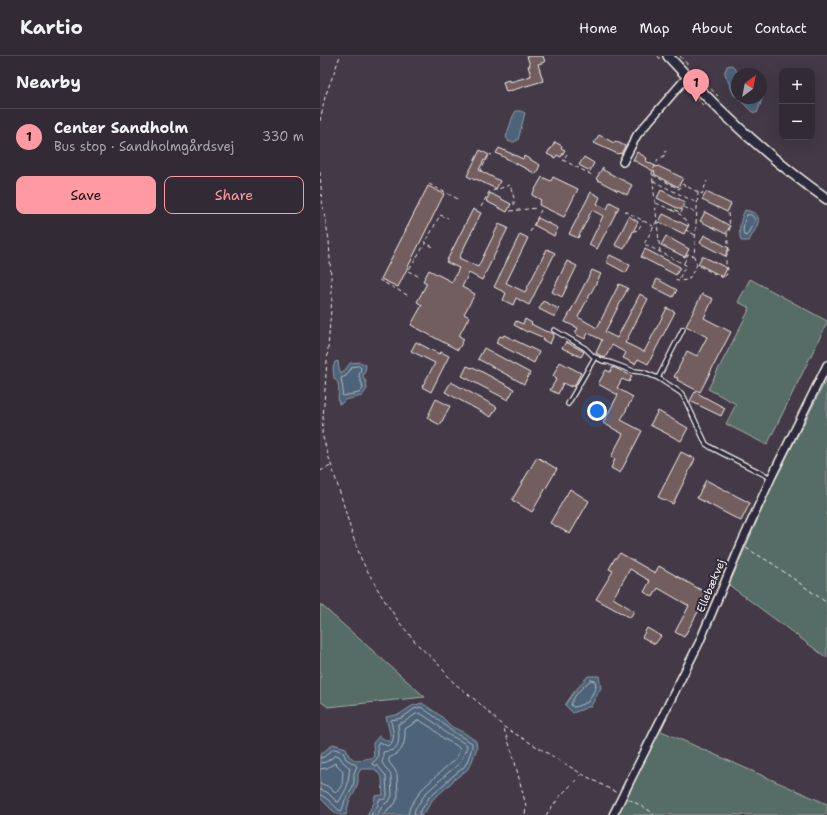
<!DOCTYPE html>
<html lang="en">
<head>
<meta charset="utf-8">
<style>
	:root { --surface:#322b35; --page:#3a333d; --text:#f1f3f6; --muted:#a8a7ad; --line:#4d4750; --accent:#ff9aa2 }
	body { margin:0; font-family:"Shantell Sans",sans-serif; background:var(--page); color:var(--text) }
	.controls { position:absolute; right:12px; top:12px; display:grid; overflow:hidden; border-radius:8px; box-shadow:0 4px 16px #0002 }
	.controls button { width:36px; height:36px; display:grid; place-items:center; padding:0; border:0; border-bottom:1px solid var(--line); background:var(--surface); color:var(--text); font:20px sans-serif }
	.compass { position:absolute; left:411px; top:12px; width:36px; height:36px; border-radius:50%; background:var(--surface); box-shadow:0 4px 16px #0002; rotate:32deg }
	.you { position:absolute; left:277px; top:355px; width:14px; height:14px; margin:-10px; border:3px solid #fff; border-radius:50%; background:#1a73e8; box-shadow:0 0 0 6px #1a73e833 }
	.badge { display:grid; place-items:center; width:26px; height:26px; border-radius:50%; background:var(--accent); color:#111; font-size:13px; font-weight:700 }
	.pin { position:absolute; translate:-50% -33px; filter:drop-shadow(0 1px 2px #0008) }
	.pin::after { content:''; position:absolute; top:21px; width:14px; height:12px; background:inherit; clip-path:polygon(0 0,100% 0,50% 100%) }
	.list { margin:0; padding:0; list-style:none }
	h2 { display:flex; justify-content:space-between; align-items:center; height:52px; margin:0; padding:0 16px; font-size:17px }
	h2 small { font-size:13px; font-weight:400; color:var(--muted) }
	.list li { display:grid; grid-template-columns:26px 1fr auto; gap:12px; align-items:center; box-sizing:border-box; height:56px; padding:0 16px; border-top:1px solid var(--line) }
	.list b { display:block; font-size:15px; white-space:nowrap }
	.list p { margin:0; font-size:13px; white-space:nowrap; color:var(--muted) }
	.list em { font-size:13px; font-style:normal; color:var(--muted) }
	.actions { display:flex; gap:8px; padding:12px 16px }
	.actions a { flex:1; padding:9px 0; border:1px solid var(--accent); border-radius:8px; text-align:center; font-size:14px; color:var(--accent) }
	.actions .main { background:var(--accent); color:#111 }
	.map { position:relative; flex:none; width:507px; height:759px; overflow:hidden }
	header { display:flex; align-items:center; gap:24px; box-sizing:border-box; height:56px; padding:0 20px; background:var(--surface); border-bottom:1px solid var(--line) }
	header strong { font-size:19px }
	nav { display:flex; gap:22px; margin-inline-start:auto; font-size:14px }
	main { display:flex }
	aside { flex:1; background:var(--surface) }
	.map>svg:first-child { display:block }
	.green { fill:#576c66; stroke:#a6aea7 }
	.water { fill:#4e6379; stroke:#909ca5 }
	.lines { fill:none; stroke-linecap:round; stroke-linejoin:round }
	.shore { stroke:#b2b8bc; stroke-width:1 }
	.building { fill:#725d5f; stroke:#f4f1e8 }
	.service-casing { stroke:#f4f1e8; stroke-width:6 }
	.minor-casing { stroke:#f4f1e8; stroke-width:10 }
	.tertiary-casing { stroke:#f4f1e8; stroke-width:12 }
	.path { stroke:#f4f1e8; stroke-width:1; stroke-dasharray:4 3; stroke-linecap:butt }
	.service { stroke:#2f2a3d; stroke-width:3.5 }
	.minor { stroke:#2f2a3d; stroke-width:7 }
	.tertiary { stroke:#2f2a3d; stroke-width:9 }
	.labels { text-anchor:middle; dominant-baseline:central; stroke-width:4; stroke-linejoin:round; paint-order:stroke }
	.street-label { font-size:11px; fill:#f4f1e8; stroke:#2f2a3d }
</style>
</head>
<body>
<header>
<strong>Kartio</strong>
<nav><a>Home</a><a>Map</a><a>About</a><a>Contact</a></nav>
</header>
<main>
<aside>
<h2>Nearby<small></small></h2>
<ul class="list">
<li><span class="badge">1</span><div><b>Center Sandholm</b><p>Bus stop · Sandholmgårdsvej</p></div><em>330 m</em></li>
</ul>
<div class="actions"><a class="main">Save</a><a>Share</a></div>
</aside>
<div class="map">
<svg width="507" height="759" viewBox="0 0 507 759">
	<rect width="100%" height="100%" fill="#433947"/>
	<filter id="ink" filterUnits="userSpaceOnUse"><feTurbulence type="fractalNoise" baseFrequency=".025" numOctaves="2"/><feDisplacementMap in="SourceGraphic" scale="8" xChannelSelector="R" yChannelSelector="G"/><feConvolveMatrix kernelMatrix="1 2 1 2 8 2 1 2 1" color-interpolation-filters="sRGB"/></filter>
	<g filter="url(#ink)">
		<path class="green" d="M430 223 507 265V267L447 389 406 368 416 348 388 333 430 252 418 246Z
			M507 322V602L409 529 454 426Z
			M0 548 105 641 8 651 0 645Z
			M339 674 507 748V759H296Z"/>
		<path class="water" d="M412 9 419 18H417V41L414 39 405 18V15L407 10Z
			M441 31C442 32 442 33 443 34 444 38 439 53 437 57L432 56 418 42H441Z
			M196 55H201L205 57 198 84 194 86H189L186 81 193 60Z
			M425 154C448 158 436 171 429 185H421C418 174 420 164 425 154Z
			M18 305 19 313 21 317H23L30 307 40 306 46 309 45 315 43 320 46 326 47 333 42 340 25 344 22 347 19 348 18 342 19 335 18 327 14 322 13 312 15 306Z
			M268 620H279L281 632 271 650 253 657 245 649 254 636Z
			M102 647 121 660 132 671 143 676 156 685 157 692 151 708 147 714 135 723 126 732 113 743 105 756 101 759H47L48 757 54 747 55 740 63 739 62 722 55 713H41L38 718V726L35 735 29 746 26 759H19L12 754 0 742V699L13 688 26 692 29 700 36 705 54 701 53 687 59 680 69 686 70 678 66 661 80 658 92 650Z"/>
		<g class="lines">
			<path class="shore" d="M427 159C431 157 434 161 435 164L427 179 425 180 424 179C422 173 424 164 427 159Z
				M39 310 41 312 39 320 42 328 43 333 39 337 23 340 22 339 23 334 21 322 26 320 32 311Z
				M271 624 275 625 276 631 268 646 255 651H253L251 649C253 640 263 630 271 624Z
				M0 702 4 701 13 693H15L23 696 26 703 36 709 37 710 34 717V726L32 733 25 744 22 754 20 755C14 750 7 741 0 739
				M0 707 6 706 16 699 19 700 23 706 30 712 27 731 19 746H17L7 736 0 734
				M0 713 7 712 15 707 23 715 22 729 17 736C11 735 10 729 0 728
				M51 759 58 749 59 744 65 743 67 739 66 720 58 710 53 709 52 708 53 706C61 702 57 695 57 688L60 686 67 690 71 688C76 679 72 674 71 664L82 662 94 653 101 651 118 663 130 674 152 687V692L147 706 144 711 133 720 123 729 110 740 102 753 100 755 99 759
				M57 759 63 749 69 745 72 740 71 719 62 707 63 702V696C66 695 70 695 73 694 82 688 78 676 78 668L84 666 96 658 100 657 115 667 127 678 139 684 147 689V691L140 707 129 716 106 737 95 753 94 759
				M64 759 68 753 75 748 78 740 77 718 75 714 69 706V702C72 700 75 699 78 697 85 691 85 681 85 673L99 664 112 672 124 683 136 689 140 693 136 703 126 711 102 733 90 751 88 759"/>
		</g>
		<path class="building" d="M207 0H223L225 6 218 8 223 25 186 36 183 26 189 24 190 26 211 20 208 10H210Z
			M279 79 294 87 295 85 305 90 301 98 299 97 298 98 274 87Z
			M235 86 242 90 241 92 245 94 241 101 237 99 235 102 227 98 230 93H231Z
			M179 92 203 103 204 100 220 109 216 118 176 97Z
			M160 94 169 99 166 105 164 104 159 114 180 125 176 133 156 123 155 124 147 120Z
			M317 96 327 102 326 105 337 111 338 110 363 122 358 131 334 118 335 116 313 104Z
			M264 101 274 107 270 115 259 109Z
			M283 111V114L312 129 307 139 298 134V135L285 128 276 123Z
			M222 121 231 125 233 121 258 133 244 161 219 149 221 144 212 139Z
			M108 130 124 138 78 231 61 223Z
			M341 134 365 146 361 154 337 142Z
			M271 136 280 141 277 148 287 153 290 146 299 151 277 193 269 189 283 160 272 154 258 182 249 178Z
			M386 136 411 148 407 156 382 144Z
			M170 137 191 148 187 156 166 145Z
			M153 153 161 157 139 202 158 211 179 168 188 172 162 224 149 217 142 231 155 238 144 258 149 261 139 280 144 283 138 294 91 269 102 249 97 246 107 227 103 225 109 214 132 226 139 212 126 206Z
			M385 156 410 170 406 178 380 165Z
			M343 158 368 170 364 178 339 166Z
			M309 160 318 166 304 193 295 189Z
			M218 162 238 172 234 180 214 169Z
			M200 178 208 182 186 227 205 236 227 193 235 197 209 249 196 242 193 249 183 244 186 237 174 231Z
			M384 179 409 192 405 200 380 187Z
			M346 180 369 193 365 201 341 189Z
			M325 193 360 211 356 219 321 201Z
			M290 199 310 209 306 217 286 206Z
			M382 200 407 212 403 221 378 208Z
			M247 205 257 210 242 241 232 236Z
			M272 214 281 218 258 261 263 264 277 272 299 228 308 232 285 276 297 282 320 238 328 243 305 287 310 289 324 296 347 252 355 256 328 308 318 303 315 308 303 302 306 297 292 289 285 302 276 297 282 284 268 277 265 283 255 278 258 272 245 266Z
			M337 223 357 234 353 241 333 231Z
			M382 238 393 243 384 262 411 276 380 336 357 324 358 322 354 321 367 295 377 300 387 281 366 270Z
			M223 245 239 253 235 261 219 253Z
			M205 263 212 267 211 268 227 276V275L234 278 230 288 223 284 224 282 208 275 207 276 194 269 196 265 203 268Z
			M184 279 219 296 214 307 176 287 180 280 183 281Z
			M96 286 119 298 121 296 129 300 111 336 102 331 115 307 91 295Z
			M246 286 263 295 264 296 261 301 242 292Z
			M164 292 210 317 204 328 158 303Z
			M240 306 261 317 254 331 251 329V331L243 327 238 338 230 334 237 322 233 320Z
			M147 310 152 312 153 311 194 333 188 344 142 320Z
			M293 311 312 320 309 326 302 323 297 332 313 341 301 364 322 375 300 417 291 412 295 403 291 401 303 378 283 367 298 339 278 328 286 314 290 316Z
			M131 326 177 351 171 361 125 336Z
			M375 336 405 352 401 360 370 345Z
			M116 343 130 350 120 369 107 362Z
			M338 355 368 372 361 385 330 369Z
			M361 396 375 403 353 448 338 441Z
			M217 401 237 413 212 456 192 444Z
			M386 424 430 447 421 465 377 442Z
			M250 433 269 445 250 478 230 467Z
			M300 497 335 517 339 510 388 538 364 581 355 576 369 550 338 532 333 541 324 536 330 525 310 513 293 542 314 555 310 562 276 543 293 515 289 513 295 502H296Z
			M327 572 341 580 335 588 322 581Z"/>
		<g class="lines">
			<g class="service-casing">
				<path id="service" d="M234 274 265 292 273 300 283 305 289 306 313 315 323 316 338 322 349 329 361 337 364 341 386 388 392 392 451 422
					M338 322 363 273
					M248 348 275 301"/>
			</g>
			<g class="minor-casing">
				<path id="minor" d="M303 106 317 79 367 21
					M293 759 379 587 421 488 451 422 507 309"/>
			</g>
			<g class="tertiary-casing">
				<path id="tertiary" d="M348 0C396 53 448 102 507 143"/>
			</g>
			<path class="path" d="M338 0 340 3
				M360 0 370 11
				M376 18 398 40
				M376 42 384 50
				M0 65 5 41 20 0
				M247 98 243 104 272 119
				M163 115 161 114 169 98 172 99
				M0 116 2 145 9 184 12 241 6 318 2 378 9 402 22 443 32 478 42 505 61 539 79 566 97 588 118 608 134 627 158 646 184 671 262 718 297 737
				M333 119 359 133 362 128 382 138 387 125
				M333 125 377 147
				M109 128 138 143
				M378 136 374 201 377 209 403 222 407 218 408 212 406 210V201L409 194 407 179C413 171 408 166 408 155
				M336 147 352 154 354 153 361 157 364 151 376 157
				M161 151 169 136 190 129 194 142V149
				M352 154 361 159 369 169 366 174 375 179
				M190 155 217 152
				M305 155 333 170
				M337 165 324 188 366 209 358 225
				M210 176 221 154
				M310 182 314 175 318 174 323 165
				M113 191 104 186 106 183 108 182 120 159 128 162
				M340 196 332 116 338 104 344 100 346 95
				M364 207 368 198 374 200
				M98 220 88 215 105 188
				M59 224 89 240
				M355 224 358 225 368 224 377 209
				M0 415 11 410
				M426 492 453 508 507 547
				M184 673 193 699 206 750 205 759
				M309 743 330 755 334 759
				M226 759 241 739 262 718"/>
			<use href="#service" class="service"/>
			<use href="#minor" class="minor"/>
			<use href="#tertiary" class="tertiary"/>
		</g>
	</g>
	<g class="labels">
		<g class="street-label">
			<text transform="translate(391 530) rotate(-67)">Ellebækvej</text>
		</g>
	</g>
</svg>
<div class="controls">
<button>+</button>
<button>−</button>
</div>
<svg class="compass" viewBox="-18 -18 36 36"><path d="M0-13l5 13h-10z" fill="#e53935"/><path d="M0 13l5-13h-10z" fill="#a8a7ad"/></svg>
<div class="you"></div>
<div class="pin badge" style="left:376px;top:46px">1</div>
</div>
</main>
</body>
</html>
